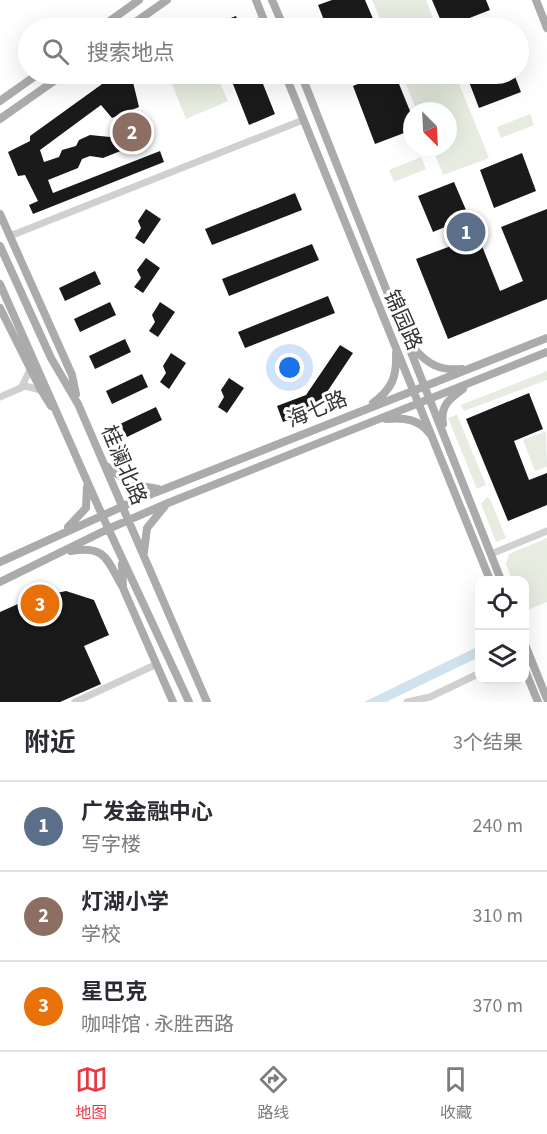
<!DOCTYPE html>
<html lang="zh">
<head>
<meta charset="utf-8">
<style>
	:root { --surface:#fff; --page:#f7f7f7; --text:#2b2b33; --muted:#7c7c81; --line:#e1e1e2; --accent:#e63946 }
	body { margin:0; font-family:"Source Sans 3","Noto Sans SC",sans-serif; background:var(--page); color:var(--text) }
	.controls { position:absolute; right:18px; bottom:18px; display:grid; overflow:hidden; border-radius:12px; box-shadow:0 6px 24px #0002 }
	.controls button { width:54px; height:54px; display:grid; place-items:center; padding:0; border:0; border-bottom:2px solid var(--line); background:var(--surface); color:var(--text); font:30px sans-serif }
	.compass { position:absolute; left:403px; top:102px; width:54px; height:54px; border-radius:50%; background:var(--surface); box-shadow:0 6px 24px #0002; rotate:156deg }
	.you { position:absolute; left:290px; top:368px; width:21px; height:21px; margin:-15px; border:4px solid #fff; border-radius:50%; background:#1a73e8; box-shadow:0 0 0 9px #1a73e833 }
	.badge { display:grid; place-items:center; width:39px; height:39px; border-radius:50%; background:var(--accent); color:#fff; font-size:20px; font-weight:700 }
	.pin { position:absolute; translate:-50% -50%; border:3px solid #fff; box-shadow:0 2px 6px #0006 }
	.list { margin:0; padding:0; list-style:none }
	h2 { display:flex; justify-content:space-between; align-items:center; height:78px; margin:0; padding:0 24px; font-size:26px }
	h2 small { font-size:20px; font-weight:400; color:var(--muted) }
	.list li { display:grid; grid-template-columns:39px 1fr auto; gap:18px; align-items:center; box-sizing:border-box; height:90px; padding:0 24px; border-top:2px solid var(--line) }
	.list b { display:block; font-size:22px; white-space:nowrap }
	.list p { margin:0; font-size:20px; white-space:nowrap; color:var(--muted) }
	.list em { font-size:20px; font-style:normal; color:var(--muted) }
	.icon { flex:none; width:33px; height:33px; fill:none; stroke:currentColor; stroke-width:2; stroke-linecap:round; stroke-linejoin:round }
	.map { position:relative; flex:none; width:547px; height:702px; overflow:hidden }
	.search { position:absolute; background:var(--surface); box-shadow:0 6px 24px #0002; left:18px; right:18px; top:18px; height:66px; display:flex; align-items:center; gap:15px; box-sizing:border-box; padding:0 21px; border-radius:33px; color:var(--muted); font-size:22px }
	.sheet { height:348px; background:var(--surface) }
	nav { display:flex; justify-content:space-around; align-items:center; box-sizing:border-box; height:84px; border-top:2px solid var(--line); background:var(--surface); font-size:16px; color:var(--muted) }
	nav a { display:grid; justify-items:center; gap:3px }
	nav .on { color:var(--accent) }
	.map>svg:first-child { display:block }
	.green { fill:#e6ecdf }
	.water { fill:#cfe2ee }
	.building { fill:#1a1a1a }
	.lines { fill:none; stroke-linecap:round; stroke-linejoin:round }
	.minor { stroke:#d0d0d0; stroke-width:7 }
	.major { stroke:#ababab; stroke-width:8 }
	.labels { text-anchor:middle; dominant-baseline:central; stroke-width:6; stroke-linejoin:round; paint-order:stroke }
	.street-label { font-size:21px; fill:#333; stroke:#fff }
</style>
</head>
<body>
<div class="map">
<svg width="547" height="702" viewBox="0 0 547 702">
	<rect width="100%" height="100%" fill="#fff"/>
	<path class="green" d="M372 0H426L437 28H384Z
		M168 74H216L228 101 186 119Z
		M402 74H455L489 158 443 175 432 147H448V111H417Z
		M530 114 534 125 501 138 497 127Z
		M421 157 426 169 394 182 389 170Z
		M547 371V380L464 411 461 405Z
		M457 415 486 485 477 489 448 418Z
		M546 431 547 467 535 471 523 440Z
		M487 497 490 499 506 538 496 542 481 504Z
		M547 538V602L525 611 524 580H512L506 564 509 554Z"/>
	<path class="water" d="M479 646V657L386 702H364Z"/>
	<path class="building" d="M332 0H365L377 28H327L318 5Z
		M432 0H486L490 10 444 28Z
		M236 16 241 28H205Z
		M116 74H131L139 107 112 118 101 105 40 150 44 162 59 157 62 150 76 146 79 140 90 135 110 137 148 124 153 138 103 158 90 156 82 159 78 168 48 180 53 193 160 151 164 162 33 214 29 205 38 201 25 175 18 176 8 152 30 141V136Z
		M229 74H259L275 114 249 125Z
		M382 74H395L412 116V130L375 144 353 86Z
		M466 74H514L521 92 479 108Z
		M522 153 536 191 494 208 480 170Z
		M454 182 469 217 433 232 418 196Z
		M295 193 302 210 212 245 205 229Z
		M146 209 161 219 144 244 135 238 141 228 138 221Z
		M547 209V299L448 339 416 259 478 236 500 291 523 281 501 227Z
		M312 244 319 260 229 296 222 279Z
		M146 258 160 268 143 293 134 287 141 278 137 270Z
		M95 271 101 284 65 301 59 288Z
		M328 296 335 313 245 348 238 332Z
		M110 302 116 315 80 332 74 319Z
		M160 302 175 312 158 337 149 331 155 322 152 315Z
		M125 339 131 352 95 369 89 356Z
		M340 345 353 353 315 410 283 422 277 406 306 395Z
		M171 353 186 363 169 389 160 382 166 373 163 366Z
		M142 374 148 387 112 404 106 391Z
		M229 378 244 388 227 413 218 407 224 397 221 390Z
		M529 393 543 429 514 441 529 480 547 473V505L508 521 466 419Z
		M156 407 162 420 127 437 120 424Z
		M66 591 94 600 109 635 84 646 101 684 60 702H0V612L29 599Z"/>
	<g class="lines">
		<path class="minor" d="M10 236 303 120
			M21 388 31 368
			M0 397 25 386 41 390
			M491 554 547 531
			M75 702 155 665
			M407 702 430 697 480 673"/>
		<path class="major" d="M256 0 267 28
			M272 0 284 28
			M536 0 547 28
			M100 28 139 0
			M127 28 167 0
			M285 74C352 243 423 411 490 580
			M301 74 501 580
			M0 101 38 74
			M0 119 64 74
			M0 214 72 375 76 394
			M0 246 51 358 78 404 207 702
			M0 284 102 515 189 702
			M0 308 41 390 51 406
			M412 346C427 364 439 371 462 369
			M373 403C392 389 397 377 396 353
			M386 419C404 417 419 419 430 434
			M443 424C440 406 449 399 463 389
			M106 466 131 484 158 489
			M68 527 86 508 87 487
			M71 551C106 545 107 560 122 586
			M144 552 147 528 165 506
			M0 562 139 499 547 338
			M122 564 123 588 173 702
			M0 582 108 529 168 503 547 352
			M524 642 547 699
			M524 668 538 702"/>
	</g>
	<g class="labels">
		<g class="street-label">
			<text transform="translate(403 320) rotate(66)">锦园路</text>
			<text transform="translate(317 409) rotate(-22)">海七路</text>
			<text transform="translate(124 465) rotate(67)">桂澜北路</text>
		</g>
	</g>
</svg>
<div class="controls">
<button><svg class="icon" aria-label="locate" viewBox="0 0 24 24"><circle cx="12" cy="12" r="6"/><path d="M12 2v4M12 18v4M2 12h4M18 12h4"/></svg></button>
<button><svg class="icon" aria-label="layers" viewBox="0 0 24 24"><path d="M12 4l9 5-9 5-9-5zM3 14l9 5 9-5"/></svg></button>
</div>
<svg class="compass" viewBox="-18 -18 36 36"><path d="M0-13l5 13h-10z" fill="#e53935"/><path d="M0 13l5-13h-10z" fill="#7c7c81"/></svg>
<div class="you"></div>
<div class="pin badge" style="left:466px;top:232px;background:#5c6f8a">1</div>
<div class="pin badge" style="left:132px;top:132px;background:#8d6e63">2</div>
<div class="pin badge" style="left:40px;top:604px;background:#e8710a">3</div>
<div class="search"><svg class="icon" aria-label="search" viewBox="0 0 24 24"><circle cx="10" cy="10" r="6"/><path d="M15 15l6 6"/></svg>搜索地点</div>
</div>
<section class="sheet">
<h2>附近<small>3个结果</small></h2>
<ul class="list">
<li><span class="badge" style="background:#5c6f8a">1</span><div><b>广发金融中心</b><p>写字楼</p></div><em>240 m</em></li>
<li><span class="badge" style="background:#8d6e63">2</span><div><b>灯湖小学</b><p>学校</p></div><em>310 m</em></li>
<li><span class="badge" style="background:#e8710a">3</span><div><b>星巴克</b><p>咖啡馆 · 永胜西路</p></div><em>370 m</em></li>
</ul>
</section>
<nav>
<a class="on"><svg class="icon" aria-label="map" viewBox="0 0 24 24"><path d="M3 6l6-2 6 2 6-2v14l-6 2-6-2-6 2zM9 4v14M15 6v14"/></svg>地图</a>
<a><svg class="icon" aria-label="directions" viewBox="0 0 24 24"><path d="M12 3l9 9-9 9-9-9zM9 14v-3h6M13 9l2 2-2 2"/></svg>路线</a>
<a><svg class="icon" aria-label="saved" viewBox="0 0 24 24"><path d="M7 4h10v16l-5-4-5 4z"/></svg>收藏</a>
</nav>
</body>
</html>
